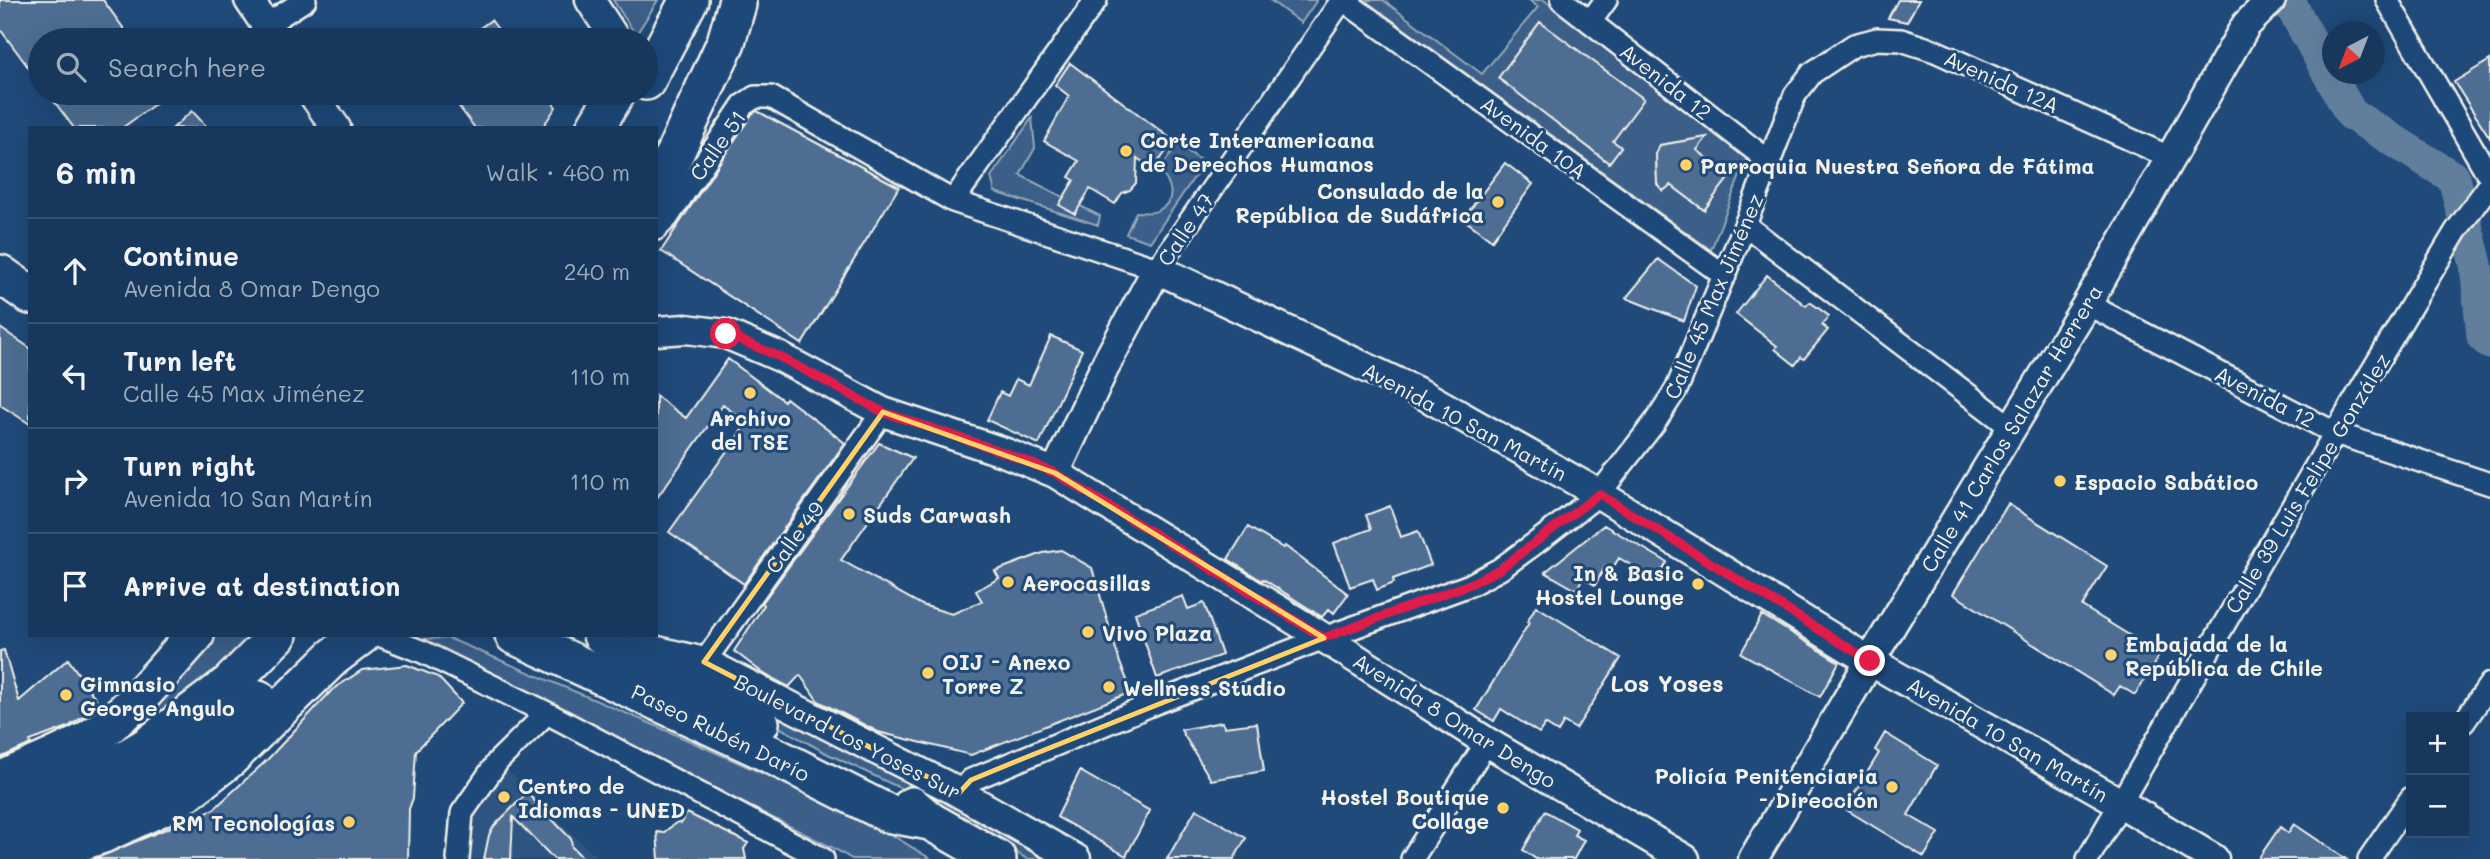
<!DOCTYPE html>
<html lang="en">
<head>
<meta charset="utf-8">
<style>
	:root { --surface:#17385c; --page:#203f62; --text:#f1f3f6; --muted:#9eacbb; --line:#365272 }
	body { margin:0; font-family:Mali,sans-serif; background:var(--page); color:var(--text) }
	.controls { position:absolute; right:21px; bottom:21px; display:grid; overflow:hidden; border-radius:0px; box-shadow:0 7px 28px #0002 }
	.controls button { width:63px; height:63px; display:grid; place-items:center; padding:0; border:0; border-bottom:2px solid var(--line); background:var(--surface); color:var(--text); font:35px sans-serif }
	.compass { position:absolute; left:2322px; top:21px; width:63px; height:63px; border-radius:50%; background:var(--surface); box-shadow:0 7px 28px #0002; rotate:222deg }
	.stop { position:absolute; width:21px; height:21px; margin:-16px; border:5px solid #e11d48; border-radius:50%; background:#fff }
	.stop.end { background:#e11d48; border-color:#fff; box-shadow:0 2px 7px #0008 }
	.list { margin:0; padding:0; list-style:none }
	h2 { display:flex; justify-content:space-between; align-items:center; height:91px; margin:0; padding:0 28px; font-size:30px }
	h2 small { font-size:23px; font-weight:400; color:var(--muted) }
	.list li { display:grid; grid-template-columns:46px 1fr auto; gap:21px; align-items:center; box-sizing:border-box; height:105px; padding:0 28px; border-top:2px solid var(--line) }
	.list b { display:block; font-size:26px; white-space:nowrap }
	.list p { margin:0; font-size:23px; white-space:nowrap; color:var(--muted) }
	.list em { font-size:23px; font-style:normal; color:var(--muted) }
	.icon { flex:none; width:38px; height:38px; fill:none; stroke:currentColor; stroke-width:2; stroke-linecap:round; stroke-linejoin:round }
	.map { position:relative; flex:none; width:2490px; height:859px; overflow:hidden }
	.search { position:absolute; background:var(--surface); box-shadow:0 7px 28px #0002; left:28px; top:28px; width:630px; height:77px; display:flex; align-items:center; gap:18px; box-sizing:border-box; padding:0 24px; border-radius:38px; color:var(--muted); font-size:26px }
	.panel { position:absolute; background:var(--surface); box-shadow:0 7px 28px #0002; left:28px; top:126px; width:630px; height:511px; border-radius:0px }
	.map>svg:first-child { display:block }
	.built { fill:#2d5581 }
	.green { fill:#3a5f88; stroke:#97a8b8; stroke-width:2; fill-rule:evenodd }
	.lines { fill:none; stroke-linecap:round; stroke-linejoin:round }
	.river { stroke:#627e9d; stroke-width:33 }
	.building { fill:#4d6e92; stroke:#f4f1e8; stroke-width:2 }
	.minor-casing { stroke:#f4f1e8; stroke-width:26 }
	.tertiary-casing { stroke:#f4f1e8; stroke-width:33 }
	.trunk-casing { stroke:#f4f1e8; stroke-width:42 }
	.minor { stroke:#1f4a7a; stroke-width:21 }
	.tertiary { stroke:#1f4a7a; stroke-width:28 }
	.trunk { stroke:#1f4a7a; stroke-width:37 }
	.route { stroke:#e11d48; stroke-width:9 }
	.marked { fill:none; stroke:#ffd166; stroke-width:5; stroke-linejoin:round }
	.poi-dot { fill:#ffd166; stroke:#1f4a7a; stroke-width:2.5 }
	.labels { text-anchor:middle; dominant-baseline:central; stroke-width:6; stroke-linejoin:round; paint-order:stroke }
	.street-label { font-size:21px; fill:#f4f1e8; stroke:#1f4a7a }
	.poi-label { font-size:21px; font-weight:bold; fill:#f4f1e8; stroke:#1f4a7a; text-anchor:start }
	.neighbourhood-label { font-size:23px; font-weight:bold; fill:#f4f1e8; stroke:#1f4a7a }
</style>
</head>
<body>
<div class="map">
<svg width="2490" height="859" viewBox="0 0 2490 859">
	<rect width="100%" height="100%" fill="#1f4a7a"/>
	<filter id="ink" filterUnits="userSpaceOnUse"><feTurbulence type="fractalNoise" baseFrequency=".0143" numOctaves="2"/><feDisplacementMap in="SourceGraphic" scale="14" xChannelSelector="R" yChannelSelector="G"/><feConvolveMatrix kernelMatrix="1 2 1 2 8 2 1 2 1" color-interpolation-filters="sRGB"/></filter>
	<g filter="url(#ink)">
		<path class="built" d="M498 761 596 857 595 859H458L462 813Z"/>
		<path class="green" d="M613 0H658L636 35Z
			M1270 0H1317L1301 23Z
			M1364 0H1383L1482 74 1538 7 1529 0H1544L1748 155 1711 250ZM1690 140 1703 141 1697 150 1730 176 1704 210 1671 185 1663 191C1654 179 1654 158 1660 145Z
			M1032 118 1035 148 1020 175 1100 216 1098 225 995 192 991 177Z
			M1178 144 1204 163 1150 242 1126 234 1136 212C1143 212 1152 214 1159 210 1177 201 1172 181 1158 172Z
			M215 635H258L185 701 99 756Z
			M448 638 654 725 869 821 931 859H852L833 848 417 639Z
			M646 654 756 701 954 799 1052 859H1027L951 812 828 754Z"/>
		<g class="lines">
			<path class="river" d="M2288 0 2351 114 2454 178 2476 264 2483 336 2490 343"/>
		</g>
		<path class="building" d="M0 0H103L132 40H40V83L0 29Z
			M1898 0H1919L1907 22 1888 18Z
			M491 20 506 40H464Z
			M1540 22 1644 99 1613 141 1621 147 1609 163 1498 78Z
			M2490 60V138L2454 82Z
			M1070 63 1174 141 1153 169 1137 158 1136 183 1130 190 1122 193 1115 204 1090 189 1075 214 1059 205 1074 180 1069 177 1079 161 1044 141 1069 96 1055 85Z
			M48 93H170L122 128H74Z
			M449 93H545L556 107 542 128H475Z
			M192 111 208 128H173Z
			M757 111 899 187 802 344 661 251 752 114Z
			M1707 137 1697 150 1730 176 1704 210 1671 185 1663 191 1657 184 1656 154 1660 145Z
			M1505 163 1533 184 1492 240 1463 219Z
			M1658 259 1696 286 1684 321 1626 298Z
			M1767 275 1806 306 1810 302 1829 316 1822 325 1828 330 1804 359 1801 357 1795 365 1775 349 1777 346 1736 314Z
			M0 328 30 348V424L0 405Z
			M1051 336 1082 350 1039 444 987 420 1000 392 1008 396 1016 379 1029 385Z
			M728 359 784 401 786 398 845 443 744 584 669 532 747 423 723 405 656 499V396L686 418Z
			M879 443 913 458 841 560 922 605 952 614 982 601 976 591 999 578 995 571 1043 553 1061 550 1092 568 1120 663 1132 692 971 755 878 732 818 701 800 675 789 687 764 674 734 651 764 605 762 603Z
			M2008 504 2107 566 2082 606 2160 654 2135 695 2120 686 2114 695 1953 594Z
			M1390 506 1401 537 1418 531 1431 565 1393 579 1394 583 1377 590 1373 579 1350 587 1334 543 1371 529 1366 515Z
			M1604 525 1667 562 1656 580 1619 558 1612 569 1606 565 1595 585 1583 578 1576 590 1545 572Z
			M1248 527 1283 548 1285 546 1348 594 1334 613 1329 609 1322 617 1263 579 1262 581 1228 559Z
			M1183 596 1188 609 1204 603 1222 655 1157 678 1135 613Z
			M1536 606 1621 658 1576 729 1564 722 1558 732 1545 724 1539 733 1501 709 1494 721 1476 710 1529 623 1527 622Z
			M1762 615 1839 662 1820 697 1741 653Z
			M4 650 19 701 68 659 100 705 68 727 30 741 31 744 0 758V651Z
			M407 665 438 677 462 703 416 751 413 798 409 809 408 859H94L214 809 268 759 332 690 362 670Z
			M1222 722 1224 727 1257 723 1264 771 1211 780 1181 730Z
			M1885 733 1937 765 1908 815 1939 833 1924 857 1845 809 1879 753 1875 750Z
			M1080 771 1150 811 1126 856 1057 817Z
			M527 793 571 839 572 847 584 859H554L513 817 511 859H484L489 835 494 826Z
			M1196 809 1246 838 1234 859H1167Z
			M1545 811 1577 829 1574 835 1584 840 1574 859H1536L1523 850Z
			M687 813 748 843 744 849 746 859H659L657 832 663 833 677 822 681 823Z
			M2294 824 2346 859H2258L2280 827 2288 833Z"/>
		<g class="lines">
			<g class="minor-casing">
				<path id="minor" d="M1343 0 1725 276
					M1562 0 1770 162
					M2387 0 2490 178
					M1590 22 1606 0
					M266 25 305 0
					M953 201 1096 0
					M1745 225 2012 428
					M656 229 668 217 743 105 755 97H771L953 201 1157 269 1342 0
					M2087 304 2335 433 2490 484
					M379 635 423 652 547 713 823 859
					M704 662 883 412
					M2464 722 2490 684
					M959 793 971 780 1158 702 1324 638 1470 585 1500 569 1545 536 1599 494 1655 422 1677 388 1745 225 1795 95 1812 73 1854 45 1877 39 1901 40 1935 51 2169 157
					M458 859 462 813 498 761 547 713
					M1412 859 1487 742
					M2088 859 2335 433 2456 231 2490 184
					M2369 859 2411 798"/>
			</g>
			<g class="tertiary-casing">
				<path id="tertiary" d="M249 0 276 40
					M590 0 616 40
					M312 93 336 128
					M656 331 686 329 726 334 780 357 883 412 1006 453 1055 473 1324 638 1487 742 1685 859
					M1055 473 1107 362 1157 269 1424 395 1599 494 1870 661 2119 802 2214 859
					M632 645 704 662 947 786 1076 859
					M1753 859 1870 661 2087 304 2246 25 2271 0"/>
			</g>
			<g class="trunk-casing">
				<path id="trunk" d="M646 81 689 0
					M595 128 616 93
					M656 194 726 42 737 4
					M0 274 30 295
					M514 635 758 748 887 813 930 821
					M602 635 687 686 760 723
					M0 781C29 767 60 756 88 740 130 714 162 671 195 635
					M912 806 930 821 997 859
					M0 812 107 770 146 747 229 684 278 635
					M0 846 119 799 172 771 258 699
					M28 859 103 834 176 800 229 759 332 658 362 635"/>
			</g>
			<use href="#minor" class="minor"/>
			<use href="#tertiary" class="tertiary"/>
			<use href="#trunk" class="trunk"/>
		</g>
	</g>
	<g class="lines" filter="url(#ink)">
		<path class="route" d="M726 334 780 357 883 412 1006 453 1055 473 1324 638 1470 584 1500 569 1599 494 1870 661"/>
	</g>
	<path class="marked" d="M883 412 1055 473 1324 638 1017 761 971 780 959 793 704 662Z"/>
	<g class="poi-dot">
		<circle cx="1126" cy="151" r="7"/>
		<circle cx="1686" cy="165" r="7"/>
		<circle cx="1498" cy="202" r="7"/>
		<circle cx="750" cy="393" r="7"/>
		<circle cx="2060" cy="481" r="7"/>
		<circle cx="849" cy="514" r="7"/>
		<circle cx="1008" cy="582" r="7"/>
		<circle cx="1698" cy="584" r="7"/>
		<circle cx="1088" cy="632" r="7"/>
		<circle cx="2111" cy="655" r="7"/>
		<circle cx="928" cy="673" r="7"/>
		<circle cx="1109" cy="687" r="7"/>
		<circle cx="66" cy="695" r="7"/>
		<circle cx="1892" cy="787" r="7"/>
		<circle cx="504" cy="797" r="7"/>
		<circle cx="1503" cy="808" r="7"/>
		<circle cx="349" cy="822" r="7"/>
	</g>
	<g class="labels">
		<g class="street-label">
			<text transform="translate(1666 81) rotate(38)">Avenida 12</text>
			<text transform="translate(2002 81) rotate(24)">Avenida 12A</text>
			<text transform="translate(1534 137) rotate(36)">Avenida 10A</text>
			<text transform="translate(717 145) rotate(-55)">Calle 51</text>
			<text transform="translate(1185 229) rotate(-56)">Calle 47</text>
			<text transform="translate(1713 296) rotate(-67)">Calle 45 Max Jiménez</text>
			<text transform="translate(2265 396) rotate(27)">Avenida 12</text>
			<text transform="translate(1465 421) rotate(28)">Avenida 10 San Martín</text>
			<text transform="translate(2011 428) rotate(-59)">Calle 41 Carlos Salazar Herrera</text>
			<text transform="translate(2307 483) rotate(-59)">Calle 39 Luis Felipe González</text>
			<text transform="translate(794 537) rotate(-54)">Calle 49</text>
			<text transform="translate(1455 720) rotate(32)">Avenida 8 Omar Dengo</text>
			<text transform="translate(721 732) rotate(26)">Paseo Rubén Darío</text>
			<text transform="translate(848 736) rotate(27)">Boulevard Los Yoses Sur</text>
			<text transform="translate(2008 739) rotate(30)">Avenida 10 San Martín</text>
		</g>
		<g class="poi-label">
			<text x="1140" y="139">Corte Interamericana<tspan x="1140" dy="24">de Derechos Humanos</tspan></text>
			<text x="1700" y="165">Parroquia Nuestra Señora de Fátima</text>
			<text x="1484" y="190" text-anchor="end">Consulado de la<tspan x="1484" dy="24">República de Sudáfrica</tspan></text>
			<text x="750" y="417" text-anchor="middle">Archivo<tspan x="750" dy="24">del TSE</tspan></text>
			<text x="2074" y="481">Espacio Sabático</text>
			<text x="863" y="514">Suds Carwash</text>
			<text x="1684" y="572" text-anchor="end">In &amp; Basic<tspan x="1684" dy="24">Hostel Lounge</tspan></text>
			<text x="1022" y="582">Aerocasillas</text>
			<text x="1102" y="632">Vivo Plaza</text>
			<text x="2125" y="643">Embajada de la<tspan x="2125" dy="24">República de Chile</tspan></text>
			<text x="942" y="661">OIJ - Anexo<tspan x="942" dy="24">Torre Z</tspan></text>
			<text x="80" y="683">Gimnasio<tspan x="80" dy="24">George Angulo</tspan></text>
			<text x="1123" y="687">Wellness Studio</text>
			<text x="1878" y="775" text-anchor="end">Policía Penitenciaria<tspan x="1878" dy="24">- Dirección</tspan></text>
			<text x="518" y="785">Centro de<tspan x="518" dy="24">Idiomas - UNED</tspan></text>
			<text x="1489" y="796" text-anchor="end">Hostel Boutique<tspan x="1489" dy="24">Collage</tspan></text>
			<text x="335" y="822" text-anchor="end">RM Tecnologías</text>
		</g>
		<g class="neighbourhood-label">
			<text x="1667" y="683">Los Yoses</text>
		</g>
	</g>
</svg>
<div class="controls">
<button>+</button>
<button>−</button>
</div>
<svg class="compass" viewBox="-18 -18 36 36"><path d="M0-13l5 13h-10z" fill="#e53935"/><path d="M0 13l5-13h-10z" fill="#9eacbb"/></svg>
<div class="stop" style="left:726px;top:334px"></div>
<div class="stop end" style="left:1870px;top:661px"></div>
<div class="search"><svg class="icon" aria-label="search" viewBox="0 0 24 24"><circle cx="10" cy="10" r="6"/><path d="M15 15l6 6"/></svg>Search here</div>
<section class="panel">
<h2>6 min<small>Walk · 460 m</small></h2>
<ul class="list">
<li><svg class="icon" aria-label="ahead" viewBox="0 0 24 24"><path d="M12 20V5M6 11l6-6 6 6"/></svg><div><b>Continue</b><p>Avenida 8 Omar Dengo</p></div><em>240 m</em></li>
<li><svg class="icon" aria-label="left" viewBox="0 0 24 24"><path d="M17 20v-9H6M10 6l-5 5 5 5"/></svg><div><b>Turn left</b><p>Calle 45 Max Jiménez</p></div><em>110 m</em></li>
<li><svg class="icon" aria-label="right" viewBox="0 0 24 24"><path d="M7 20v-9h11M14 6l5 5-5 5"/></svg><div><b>Turn right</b><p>Avenida 10 San Martín</p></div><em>110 m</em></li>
<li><svg class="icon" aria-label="arrive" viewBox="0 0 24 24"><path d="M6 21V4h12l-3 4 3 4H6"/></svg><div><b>Arrive at destination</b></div></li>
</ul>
</section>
</div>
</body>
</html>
